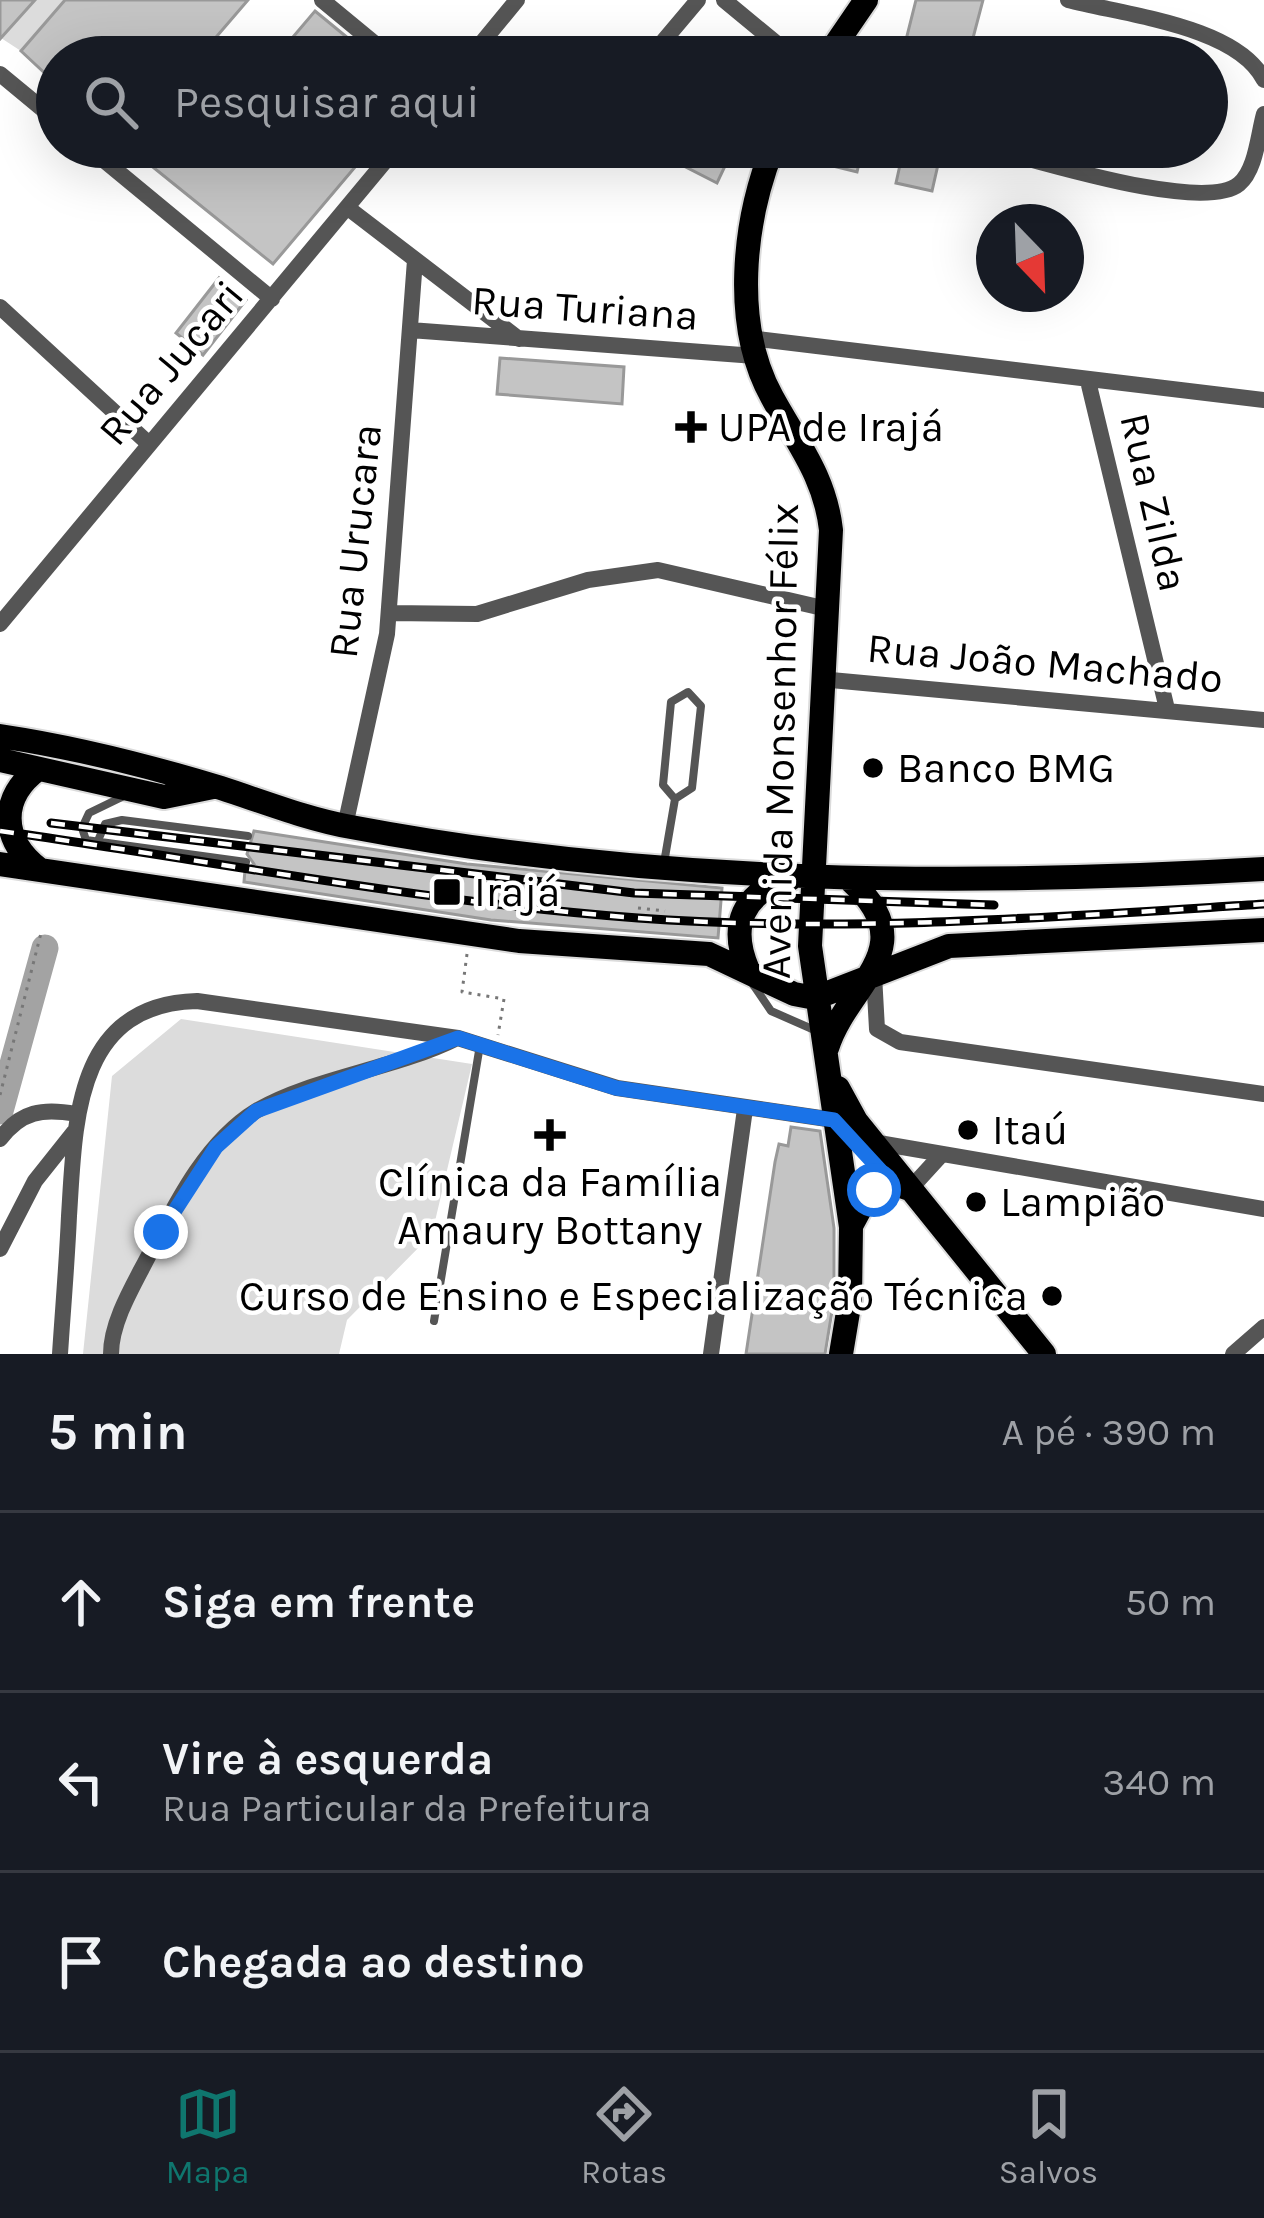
<!DOCTYPE html>
<html lang="pt">
<head>
<meta charset="utf-8">
<style>
	:root { --surface:#171b24; --page:#242831; --text:#f1f3f6; --muted:#9ea1a6; --line:#363941; --accent:#0f766e }
	body { margin:0; font-family:Karla,sans-serif; background:var(--page); color:var(--text) }
	.compass { position:absolute; left:976px; top:204px; width:108px; height:108px; border-radius:50%; background:var(--surface); box-shadow:0 12px 48px #0002; rotate:157deg }
	.stop { position:absolute; width:36px; height:36px; margin:-27px; border:9px solid #1a73e8; border-radius:50%; background:#fff }
	.stop.end { background:#1a73e8; border-color:#fff; box-shadow:0 3px 12px #0008 }
	.list { margin:0; padding:0; list-style:none }
	h2 { display:flex; justify-content:space-between; align-items:center; height:156px; margin:0; padding:0 48px; font-size:51px }
	h2 small { font-size:39px; font-weight:400; color:var(--muted) }
	.list li { display:grid; grid-template-columns:78px 1fr auto; gap:36px; align-items:center; box-sizing:border-box; height:180px; padding:0 48px; border-top:3px solid var(--line) }
	.list b { display:block; font-size:45px; white-space:nowrap }
	.list p { margin:0; font-size:39px; white-space:nowrap; color:var(--muted) }
	.list em { font-size:39px; font-style:normal; color:var(--muted) }
	.icon { flex:none; width:66px; height:66px; fill:none; stroke:currentColor; stroke-width:2; stroke-linecap:round; stroke-linejoin:round }
	.map { position:relative; flex:none; width:1264px; height:1354px; overflow:hidden }
	.search { position:absolute; background:var(--surface); box-shadow:0 12px 48px #0002; left:36px; right:36px; top:36px; height:132px; display:flex; align-items:center; gap:30px; box-sizing:border-box; padding:0 42px; border-radius:66px; color:var(--muted); font-size:45px }
	.sheet { height:696px; background:var(--surface) }
	nav { display:flex; justify-content:space-around; align-items:center; box-sizing:border-box; height:168px; border-top:3px solid var(--line); background:var(--surface); font-size:33px; color:var(--muted) }
	nav a { display:grid; justify-items:center; gap:6px }
	nav .on { color:var(--accent) }
	.map>svg:first-child { display:block }
	.green { fill:#dcdcdc }
	.lines { fill:none; stroke-linecap:round; stroke-linejoin:round }
	.river { stroke:#a3a3a3; stroke-width:27 }
	.building { fill:#c4c4c4; stroke:#999; stroke-width:3 }
	.primary-casing { stroke:#dbdbdb; stroke-width:28 }
	.path { stroke:#777; stroke-width:3; stroke-dasharray:3 6; stroke-linecap:butt }
	.service { stroke:#555; stroke-width:8 }
	.minor { stroke:#555; stroke-width:16 }
	.primary { stroke:#000; stroke-width:24 }
	.rail-casing { stroke:#000; stroke-width:9 }
	.rail { stroke:#fff; stroke-width:4.5; stroke-dasharray:14; stroke-linecap:butt }
	.route { stroke:#1a73e8; stroke-width:15 }
	.poi-dot { fill:#000; stroke:#fff; stroke-width:4.5 }
	.labels { text-anchor:middle; dominant-baseline:central; stroke-width:9; stroke-linejoin:round; paint-order:stroke }
	.street-label { font-size:42px; fill:#000; stroke:#fff }
	.poi-label { font-size:42px; fill:#000; stroke:#fff; text-anchor:start }
</style>
</head>
<body>
<div class="map">
<svg width="1264" height="1354" viewBox="0 0 1264 1354">
	<rect width="100%" height="100%" fill="#fff"/>
	<path class="green" d="M35 0H65L21 51 1 38Z
		M181 1019 472 1064 432 1234 347 1320 339 1354H83L112 1076Z"/>
	<g class="lines">
		<path class="river" d="M0 1111 45 948"/>
	</g>
	<path class="building" d="M0 0H35L0 39Z
		M65 0H248L199 57H57L51 79 21 51Z
		M916 0H983L968 57 906 40Z
		M315 11 371 57H276Z
		M128 147H372L273 264Z
		M688 147H734L717 183 680 164Z
		M815 147H863L857 172 812 161Z
		M904 147H942L932 191 896 183Z
		M219 278 246 300 203 355 176 333Z
		M500 358 624 367 622 404 497 394Z
		M254 831 467 864 722 888 718 938 491 920 244 882 245 870 254 864 247 854Z
		M791 1127 820 1131 834 1228V1299L825 1354H746L775 1162 779 1144 788 1146Z"/>
	<g class="lines">
		<g class="primary-casing">
			<path id="primary" d="M827 57 866 0
				M773 147C743 222 732 325 772 397 797 443 825 476 831 530L810 946 851 1227 850 1300 841 1354
				M0 736C74 747 149 766 221 788 264 802 307 819 351 827 652 884 959 887 1264 869
				M0 760 164 797 213 787
				M38 769C0 797 0 839 39 869
				M0 864 519 941 709 954 794 994 815 998 949 946 1264 930
				M748 970C729 926 742 892 790 879
				M827 1048C848 982 925 949 851 881
				M838 1088 856 1121 1044 1354
				M852 1224 865 1200 892 1183 910 1189"/>
		</g>
		<path class="path" d="M638 908 665 911
			M467 954 462 992 504 999 498 1035
			M0 1095 41 933"/>
		<path class="service" d="M688 692 701 706 692 788 675 799 663 785 671 702Z
			M122 797 89 813 82 828 86 840 246 862
			M97 843 105 824 122 820 248 836
			M664 863 675 799
			M752 983 771 1011 819 1032
			M434 1321 480 1045"/>
		<path class="minor" d="M322 0 391 57
			M724 0 793 57
			M1068 0C1125 15 1237 26 1264 80
			M470 57 517 0
			M650 57 698 0
			M0 74 57 121
			M88 147 272 299
			M506 147C528 160 553 162 574 147
			M984 147C1034 159 1202 214 1239 184 1256 170 1258 135 1264 114
			M348 208 519 339
			M0 307 149 444
			M410 330 755 356
			M750 338 1264 400
			M1088 381 1167 709
			M389 613 477 614 588 580 658 570 827 609
			M0 624 397 147
			M820 679 1264 720
			M345 826 387 634 415 260
			M874 975 877 1029 900 1042 1264 1094
			M0 1139C21 1111 43 1108 76 1114
			M873 1142 1264 1209
			M910 1189 942 1154
			M0 1249 35 1181 74 1132
			M60 1354C63 1308 67 1262 69 1216 75 1123 74 1004 197 1001L458 1038 617 1088 834 1120
			M111 1354C111 1320 136 1281 151 1251 177 1201 207 1141 256 1111 312 1078 395 1069 457 1038
			M711 1354 745 1109
			M1233 1354 1264 1327"/>
		<use href="#primary" class="primary"/>
		<g class="rail-casing">
			<path id="rail" d="M51 823 634 893 994 905
				M0 831C213 861 424 902 638 918 847 933 1056 917 1264 904"/>
		</g>
		<use href="#rail" class="rail"/>
	</g>
	<g class="lines">
		<path class="route" d="M161 1232 216 1147 256 1111 458 1038 616 1088 834 1120 892 1183 874 1190"/>
	</g>
	<g class="poi-dot">
		<path d="M685 409h12v12h12v12h-12v12h-12v-12h-12v-12h12z"/>
		<circle cx="873" cy="768" r="12"/>
		<rect x="432" y="877" width="30" height="30" rx="6"/>
		<circle cx="968" cy="1130" r="12"/>
		<path d="M544 1117h12v12h12v12h-12v12h-12v-12h-12v-12h12z"/>
		<circle cx="976" cy="1202" r="12"/>
		<circle cx="1052" cy="1296" r="12"/>
	</g>
	<g class="labels">
		<g class="street-label">
			<text transform="translate(585 308) rotate(4)">Rua Turiana</text>
			<text transform="translate(171 363) rotate(-50)">Rua Jucari</text>
			<text transform="translate(1154 502) rotate(77)">Rua Zilda</text>
			<text transform="translate(355 541) rotate(-84)">Rua Urucara</text>
			<text transform="translate(1045 663) rotate(5)">Rua João Machado</text>
			<text transform="translate(780 741) rotate(-89)">Avenida Monsenhor Félix</text>
		</g>
		<g class="poi-label">
			<text x="718" y="427">UPA de Irajá</text>
			<text x="897" y="768">Banco BMG</text>
			<text x="474" y="892">Irajá</text>
			<text x="992" y="1130">Itaú</text>
			<text x="550" y="1182" text-anchor="middle">Clínica da Família<tspan x="550" dy="48">Amaury Bottany</tspan></text>
			<text x="1000" y="1202">Lampião</text>
			<text x="1028" y="1296" text-anchor="end">Curso de Ensino e Especialização Técnica</text>
		</g>
	</g>
</svg>
<svg class="compass" viewBox="-18 -18 36 36"><path d="M0-13l5 13h-10z" fill="#e53935"/><path d="M0 13l5-13h-10z" fill="#9ea1a6"/></svg>
<div class="stop" style="left:874px;top:1190px"></div>
<div class="stop end" style="left:161px;top:1232px"></div>
<div class="search"><svg class="icon" aria-label="search" viewBox="0 0 24 24"><circle cx="10" cy="10" r="6"/><path d="M15 15l6 6"/></svg>Pesquisar aqui</div>
</div>
<section class="sheet">
<h2>5 min<small>A pé · 390 m</small></h2>
<ul class="list">
<li><svg class="icon" aria-label="ahead" viewBox="0 0 24 24"><path d="M12 20V5M6 11l6-6 6 6"/></svg><div><b>Siga em frente</b></div><em>50 m</em></li>
<li><svg class="icon" aria-label="left" viewBox="0 0 24 24"><path d="M17 20v-9H6M10 6l-5 5 5 5"/></svg><div><b>Vire à esquerda</b><p>Rua Particular da Prefeitura</p></div><em>340 m</em></li>
<li><svg class="icon" aria-label="arrive" viewBox="0 0 24 24"><path d="M6 21V4h12l-3 4 3 4H6"/></svg><div><b>Chegada ao destino</b></div></li>
</ul>
</section>
<nav>
<a class="on"><svg class="icon" aria-label="map" viewBox="0 0 24 24"><path d="M3 6l6-2 6 2 6-2v14l-6 2-6-2-6 2zM9 4v14M15 6v14"/></svg>Mapa</a>
<a><svg class="icon" aria-label="directions" viewBox="0 0 24 24"><path d="M12 3l9 9-9 9-9-9zM9 14v-3h6M13 9l2 2-2 2"/></svg>Rotas</a>
<a><svg class="icon" aria-label="saved" viewBox="0 0 24 24"><path d="M7 4h10v16l-5-4-5 4z"/></svg>Salvos</a>
</nav>
</body>
</html>
